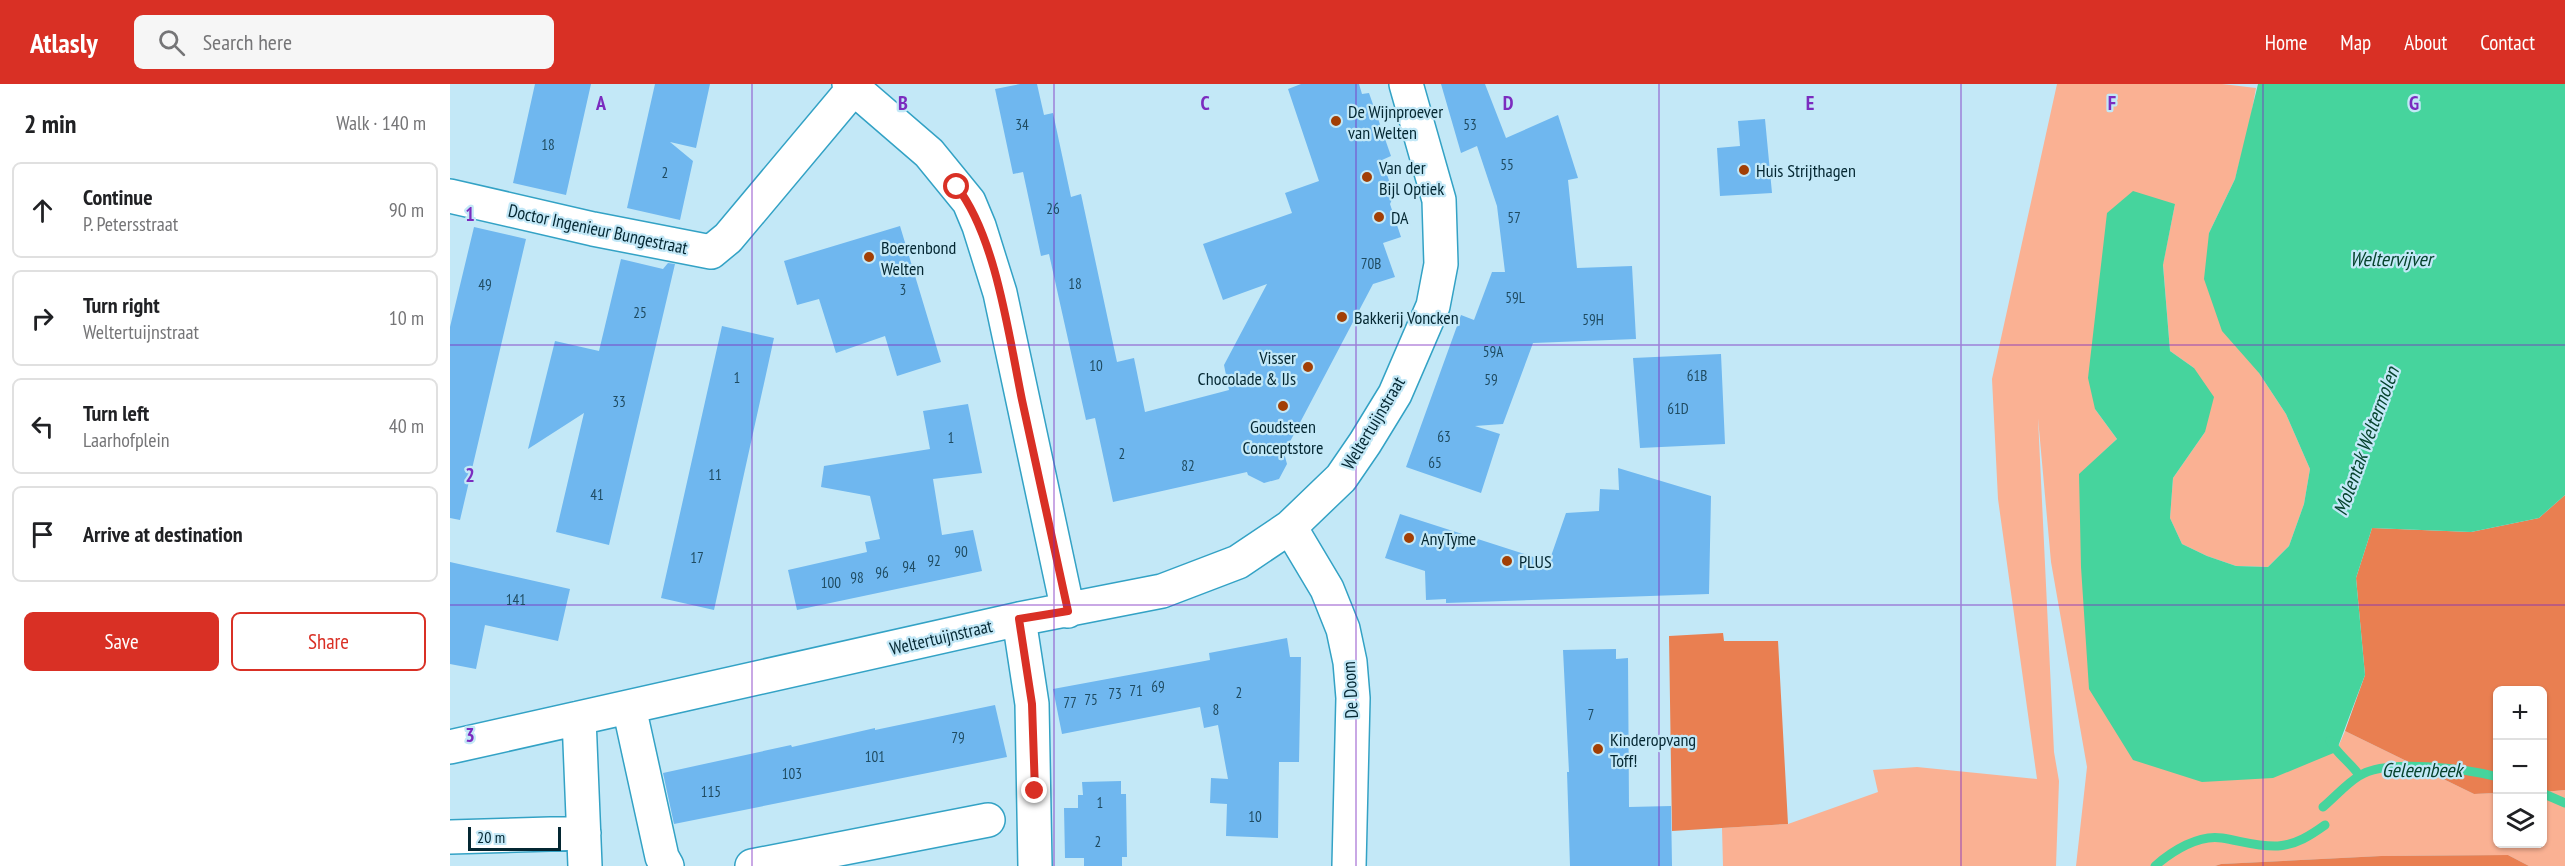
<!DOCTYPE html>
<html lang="en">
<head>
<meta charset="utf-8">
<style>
	:root { --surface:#fff; --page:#f6f6f6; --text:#202124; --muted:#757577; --line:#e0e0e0; --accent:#d93025 }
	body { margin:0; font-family:"PT Sans Narrow",sans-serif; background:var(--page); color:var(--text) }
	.controls { position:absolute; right:18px; bottom:18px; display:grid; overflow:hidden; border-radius:9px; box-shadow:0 2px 4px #0004 }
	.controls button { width:54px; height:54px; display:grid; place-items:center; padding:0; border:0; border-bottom:2px solid var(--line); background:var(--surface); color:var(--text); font:30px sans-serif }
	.scale { position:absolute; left:18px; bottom:15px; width:93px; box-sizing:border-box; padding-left:6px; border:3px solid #042732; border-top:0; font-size:16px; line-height:21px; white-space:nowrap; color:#042732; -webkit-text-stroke:4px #c3e8f7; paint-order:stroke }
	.stop { position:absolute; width:18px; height:18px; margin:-14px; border:4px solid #d93025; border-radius:50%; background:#fff }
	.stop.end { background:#d93025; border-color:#fff; box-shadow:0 2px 6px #0008 }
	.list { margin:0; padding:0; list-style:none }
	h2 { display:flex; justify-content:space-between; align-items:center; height:78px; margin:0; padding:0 24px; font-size:26px }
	h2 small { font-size:20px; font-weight:400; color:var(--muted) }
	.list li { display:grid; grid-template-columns:39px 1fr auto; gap:18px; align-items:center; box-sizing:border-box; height:96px; margin:0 12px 12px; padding:0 12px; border:2px solid var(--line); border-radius:9px }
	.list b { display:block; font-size:22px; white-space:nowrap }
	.list p { margin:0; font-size:20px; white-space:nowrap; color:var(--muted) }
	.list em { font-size:20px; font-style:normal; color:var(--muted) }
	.actions { display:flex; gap:12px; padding:18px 24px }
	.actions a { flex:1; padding:14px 0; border:2px solid var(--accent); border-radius:9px; text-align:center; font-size:21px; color:var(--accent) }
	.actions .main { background:var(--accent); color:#fff }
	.icon { flex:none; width:33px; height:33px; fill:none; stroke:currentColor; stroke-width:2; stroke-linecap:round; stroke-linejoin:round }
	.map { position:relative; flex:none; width:2115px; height:782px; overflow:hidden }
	header { display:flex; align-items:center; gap:36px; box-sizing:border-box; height:84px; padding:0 30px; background:var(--accent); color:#fff }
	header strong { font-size:28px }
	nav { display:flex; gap:33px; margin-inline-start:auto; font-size:21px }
	.search { width:420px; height:54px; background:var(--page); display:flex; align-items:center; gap:15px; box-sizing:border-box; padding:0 21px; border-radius:9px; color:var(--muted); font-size:22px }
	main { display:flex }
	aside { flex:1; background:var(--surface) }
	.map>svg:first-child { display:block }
	.green { fill:#fab193 }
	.forest { fill:#e97f51 }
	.water { fill:#46d49d }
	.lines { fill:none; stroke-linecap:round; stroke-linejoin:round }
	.stream { stroke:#46d49d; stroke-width:9 }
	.building { fill:#6fb7ef }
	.minor-casing { stroke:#33a2c5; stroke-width:36 }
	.minor { stroke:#fff; stroke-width:33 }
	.route { stroke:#d93025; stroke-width:8 }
	.grid { fill:none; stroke:#7b2cbf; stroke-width:1.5; stroke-opacity:0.55 }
	.poi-dot { fill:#a23f05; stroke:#c3e8f7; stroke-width:2 }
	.labels { text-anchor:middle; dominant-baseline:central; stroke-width:4.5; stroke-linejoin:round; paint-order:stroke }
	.number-label { font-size:15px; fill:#1f4b61 }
	.poi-label { font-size:18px; fill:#042732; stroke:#c3e8f7; text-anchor:start }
	.street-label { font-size:18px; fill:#042732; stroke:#c3e8f7 }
	.water-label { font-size:20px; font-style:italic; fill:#07442e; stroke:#c3e8f7 }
	.grid-label { font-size:20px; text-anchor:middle; font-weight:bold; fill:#7b2cbf; stroke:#c3e8f7; stroke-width:4.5; stroke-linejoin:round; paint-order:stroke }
</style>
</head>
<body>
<header>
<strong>Atlasly</strong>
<div class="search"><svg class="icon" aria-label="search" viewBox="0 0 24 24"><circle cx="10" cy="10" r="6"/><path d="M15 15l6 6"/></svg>Search here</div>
<nav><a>Home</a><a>Map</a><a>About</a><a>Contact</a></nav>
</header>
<main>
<aside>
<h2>2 min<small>Walk · 140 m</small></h2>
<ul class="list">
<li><svg class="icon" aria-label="ahead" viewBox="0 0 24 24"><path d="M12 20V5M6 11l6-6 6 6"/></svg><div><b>Continue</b><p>P. Petersstraat</p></div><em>90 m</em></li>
<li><svg class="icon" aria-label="right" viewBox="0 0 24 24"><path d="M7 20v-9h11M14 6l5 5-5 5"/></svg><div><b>Turn right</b><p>Weltertuijnstraat</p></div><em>10 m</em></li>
<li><svg class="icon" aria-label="left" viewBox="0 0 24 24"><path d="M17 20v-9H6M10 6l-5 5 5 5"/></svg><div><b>Turn left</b><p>Laarhofplein</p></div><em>40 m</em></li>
<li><svg class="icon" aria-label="arrive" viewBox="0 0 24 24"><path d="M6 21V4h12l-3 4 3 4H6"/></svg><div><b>Arrive at destination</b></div></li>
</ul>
<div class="actions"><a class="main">Save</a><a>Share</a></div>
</aside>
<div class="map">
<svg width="2115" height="782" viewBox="0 0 2115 782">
	<rect width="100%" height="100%" fill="#c3e8f7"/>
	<path class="green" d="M1607 0H1772L1806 4 1799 43 1785 95 1759 149 1809 289 1836 330 1860 385 1854 420 1839 462 1818 483 1786 482 1757 472 1732 460 1720 434 1723 394 1755 348 1744 284 1720 267 1713 180 1725 120 1645 325 1667 355 1629 391 1886 668 1895 647 2024 710 2047 709 2048 760H2092L2093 708 2115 706V782H2079L2058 771 1931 772 1771 780 1765 782H1626L1637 683 1601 478 1588 334 1604 668 1609 697 1606 782H1273L1272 744 1338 740 1428 708 1423 686 1467 683 1587 695 1548 415 1542 295Z"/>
	<path class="forest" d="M2115 411V706L2093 708 2092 606H2048L2047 709 2024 710 1895 647 1915 591 1906 494 1922 444 2021 448 2089 434Z
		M1273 549 1274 557H1328L1338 740 1222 747 1219 552Z
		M2058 771 2079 782H1765L1771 780 1931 772Z"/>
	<path class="water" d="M1808 0H2115V411L2089 434 2021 448 1922 444 1906 494 1915 591 1886 668 1823 694 1752 698 1683 676 1639 605 1631 483 1629 390 1667 355 1645 325 1638 294 1657 129 1683 107 1725 120 1713 181 1720 267 1744 284 1764 313 1755 348 1723 394 1720 434 1732 460 1757 472 1786 482 1818 483 1839 462 1854 420 1860 385 1836 330 1809 289 1772 247 1754 195 1759 149 1785 95Z"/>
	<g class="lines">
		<path class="stream" d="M1880 657C1887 670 1900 678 1909 691
			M2092 709 2115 719
			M1873 723C1885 713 1896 700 1909 692 1936 674 2017 685 2048 693
			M1705 782C1722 767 1749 750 1772 754 1791 757 1809 763 1828 762 1846 761 1861 751 1875 741"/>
	</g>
	<path class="building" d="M85 0H141L116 111 63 99Z
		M205 0H260L246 64 220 58 243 77 230 136 177 124Z
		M570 0H587L594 31 603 29 621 113 631 110 667 278 684 274 695 328 779 306 774 281 817 200 773 216 753 160 842 129 835 109 869 97 838 5 851 0H909L912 10 919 9 941 72 932 76 944 111 940 120 951 153 933 159 945 193 923 200 834 369 837 380 829 395 814 399 798 391 797 388 663 418 645 334 636 336 599 170 591 172 573 88 563 90 545 5Z
		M991 0H1035L1056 54 1108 31 1128 94 1118 96 1127 184 1182 182 1186 255 1083 259 1053 340 1025 342 1050 350 1031 409 956 383 1011 231 1024 236 1042 188H1055L1047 122 1027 62 1011 69Z
		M1315 35 1322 109 1270 112 1267 64 1290 62 1288 37Z
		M450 142 491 278 447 292 435 252 386 269 369 215 347 221 334 177Z
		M24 143 76 155 10 436 0 434V243Z
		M171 175 213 185 218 179 225 180 159 461 106 448 134 329 78 365 105 257 149 267Z
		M272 242 324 254 264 526 211 514Z
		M1271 270 1275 360 1190 364 1183 274Z
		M518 320 532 389 483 395 492 451 523 446 532 487 347 526 338 486 417 468 415 458 430 455 420 412 371 403 374 382 480 365 473 327Z
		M1168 384 1261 412 1259 510 996 519V515L976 516 975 487 935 474 950 430 1099 478 1116 429 1149 427 1150 405 1169 406Z
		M0 478 120 505 108 557 35 541 26 585 0 580Z
		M837 554 840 573H851L849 678H829L828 754 776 752 777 720 760 719 761 694 778 695 768 641 754 644 750 623 612 650 603 605 760 576 759 569Z
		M1166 565V575L1178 574 1179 723 1221 722 1222 782H1120L1117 688H1119L1113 566Z
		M545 621 557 673 224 740 213 689 341 661 342 663 425 644V646Z
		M671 697V710H676L677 773H672V782H634V774H615L614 724H628V711H633L632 698Z"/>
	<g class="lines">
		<g class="minor-casing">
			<path id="minor" d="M399 0 479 69 519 118 529 142 550 209 618 527
				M0 112 143 145 261 168 278 154 403 5
				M840 443 877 505 893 545 900 578 903 614 899 782
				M569 535 582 620 585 782
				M179 623 212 773 217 782
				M129 634 135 782
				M0 663 569 535 712 507 788 478 840 443 891 394 915 359 945 310 983 222 991 180 989 116 956 0
				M0 753 134 749
				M302 782 538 736"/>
		</g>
		<use href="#minor" class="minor"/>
	</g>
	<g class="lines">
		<path class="route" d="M507 103C546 153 559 253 572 316 587 386 602 456 618 527L569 535 582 620 585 707"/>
	</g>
	<path class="grid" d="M302 0V782M604 0V782M906 0V782M1209 0V782M1511 0V782M1813 0V782M0 261H2115M0 521H2115"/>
	<g class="poi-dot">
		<circle cx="886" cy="37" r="6"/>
		<circle cx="1294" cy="86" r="6"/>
		<circle cx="917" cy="93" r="6"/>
		<circle cx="929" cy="133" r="6"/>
		<circle cx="419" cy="173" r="6"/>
		<circle cx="892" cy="233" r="6"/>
		<circle cx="858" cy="283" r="6"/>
		<circle cx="833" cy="322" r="6"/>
		<circle cx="959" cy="454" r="6"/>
		<circle cx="1057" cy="477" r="6"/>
		<circle cx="1148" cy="665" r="6"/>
	</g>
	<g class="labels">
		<g class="number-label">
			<text x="572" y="40">34</text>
			<text x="1020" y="40">53</text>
			<text x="98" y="60">18</text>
			<text x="1057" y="80">55</text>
			<text x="215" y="88">2</text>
			<text x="603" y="124">26</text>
			<text x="1064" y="133">57</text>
			<text x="921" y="179">70B</text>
			<text x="625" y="199">18</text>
			<text x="35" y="200">49</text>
			<text x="453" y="205">3</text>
			<text x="1065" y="213">59L</text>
			<text x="190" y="228">25</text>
			<text x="1143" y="235">59H</text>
			<text x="1043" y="267">59A</text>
			<text x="646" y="281">10</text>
			<text x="1247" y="291">61B</text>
			<text x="287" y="293">1</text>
			<text x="1041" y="295">59</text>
			<text x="169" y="317">33</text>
			<text x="1228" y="324">61D</text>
			<text x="994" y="352">63</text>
			<text x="501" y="353">1</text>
			<text x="672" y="369">2</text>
			<text x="985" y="378">65</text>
			<text x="738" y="381">82</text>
			<text x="265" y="390">11</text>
			<text x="147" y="410">41</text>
			<text x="511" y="467">90</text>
			<text x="247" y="473">17</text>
			<text x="484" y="476">92</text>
			<text x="459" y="482">94</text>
			<text x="432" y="488">96</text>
			<text x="407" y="493">98</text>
			<text x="381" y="498">100</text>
			<text x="66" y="515">141</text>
			<text x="708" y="602">69</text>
			<text x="686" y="606">71</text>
			<text x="789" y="608">2</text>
			<text x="665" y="609">73</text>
			<text x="641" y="615">75</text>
			<text x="620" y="618">77</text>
			<text x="766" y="625">8</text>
			<text x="1141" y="630">7</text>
			<text x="508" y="653">79</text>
			<text x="425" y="672">101</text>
			<text x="342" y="689">103</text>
			<text x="261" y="707">115</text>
			<text x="650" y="718">1</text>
			<text x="805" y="732">10</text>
			<text x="648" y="757">2</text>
		</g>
		<g class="poi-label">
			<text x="898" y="27">De Wijnproever<tspan x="898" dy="21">van Welten</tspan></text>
			<text x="929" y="83">Van der<tspan x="929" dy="21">Bijl Optiek</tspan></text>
			<text x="1306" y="86">Huis Strijthagen</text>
			<text x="941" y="133">DA</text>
			<text x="431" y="163">Boerenbond<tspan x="431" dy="21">Welten</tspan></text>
			<text x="904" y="233">Bakkerij Voncken</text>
			<text x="846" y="273" text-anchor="end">Visser<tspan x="846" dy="21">Chocolade &amp; IJs</tspan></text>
			<text x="833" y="342" text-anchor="middle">Goudsteen<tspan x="833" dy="21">Conceptstore</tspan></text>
			<text x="971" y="454">AnyTyme</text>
			<text x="1069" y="477">PLUS</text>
			<text x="1160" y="655">Kinderopvang<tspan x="1160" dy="21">Toff!</tspan></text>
		</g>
		<g class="street-label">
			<text transform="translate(148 145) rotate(12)">Doctor Ingenieur Bungestraat</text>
			<text transform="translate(923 339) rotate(-59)">Weltertuijnstraat</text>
			<text transform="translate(491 553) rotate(-13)">Weltertuijnstraat</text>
			<text transform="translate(900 606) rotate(-93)">De Doom</text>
		</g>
		<g class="water-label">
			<text x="1941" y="175">Weltervijver</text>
			<text transform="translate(1916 357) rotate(-70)">Molentak Weltermolen</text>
			<text x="1972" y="686">Geleenbeek</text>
		</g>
	</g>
	<g class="grid-label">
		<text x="151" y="26">A</text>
		<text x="453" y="26">B</text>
		<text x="755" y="26">C</text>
		<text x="1058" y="26">D</text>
		<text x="1360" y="26">E</text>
		<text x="1662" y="26">F</text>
		<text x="1964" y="26">G</text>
		<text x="20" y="137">1</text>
		<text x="20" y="398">2</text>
		<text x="20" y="658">3</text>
	</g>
</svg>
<div class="controls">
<button>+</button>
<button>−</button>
<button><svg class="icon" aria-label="layers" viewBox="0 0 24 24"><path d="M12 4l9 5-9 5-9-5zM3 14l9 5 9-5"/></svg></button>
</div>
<div class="scale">20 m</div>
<div class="stop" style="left:507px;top:103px"></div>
<div class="stop end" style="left:585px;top:707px"></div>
</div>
</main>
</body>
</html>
